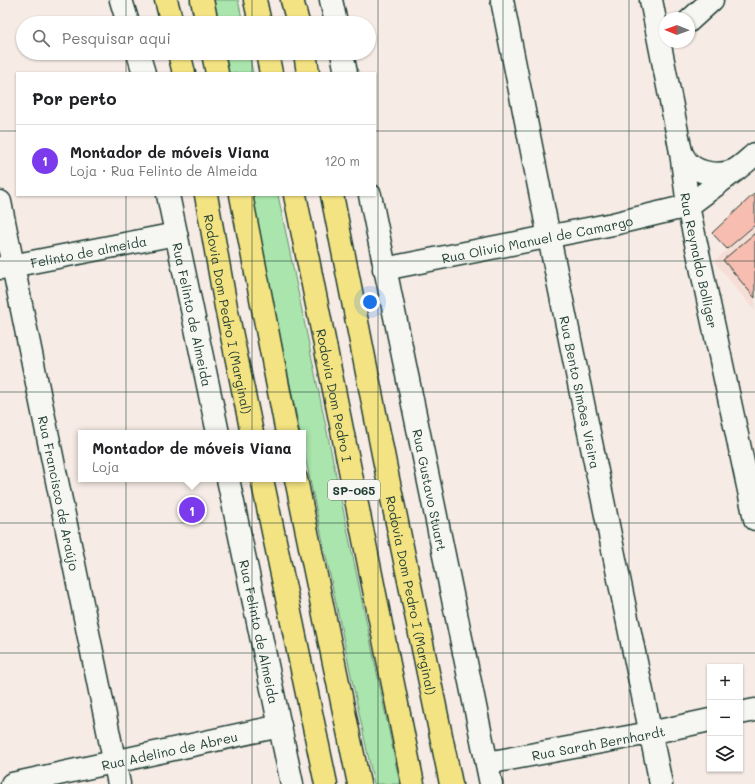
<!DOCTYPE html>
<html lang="pt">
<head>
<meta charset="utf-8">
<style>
	:root { --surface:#fff; --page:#f6f6f6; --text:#202124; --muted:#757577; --line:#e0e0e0; --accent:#7c3aed }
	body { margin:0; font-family:Mali,sans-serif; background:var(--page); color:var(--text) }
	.controls { position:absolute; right:12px; bottom:12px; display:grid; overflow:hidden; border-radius:0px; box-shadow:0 1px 3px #0004 }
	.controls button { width:36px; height:36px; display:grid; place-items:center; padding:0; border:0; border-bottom:1px solid var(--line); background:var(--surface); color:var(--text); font:20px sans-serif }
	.compass { position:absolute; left:659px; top:12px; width:36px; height:36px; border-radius:50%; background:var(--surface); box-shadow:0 1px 3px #0004; rotate:271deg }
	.you { position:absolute; left:370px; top:302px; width:14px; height:14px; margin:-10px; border:3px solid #fff; border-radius:50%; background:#1a73e8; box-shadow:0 0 0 6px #1a73e833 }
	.badge { display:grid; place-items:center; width:26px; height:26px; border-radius:50%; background:var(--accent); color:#fff; font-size:13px; font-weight:700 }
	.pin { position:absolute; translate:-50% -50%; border:2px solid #fff; box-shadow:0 1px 4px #0006 }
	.popup { position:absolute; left:78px; top:430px; width:228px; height:52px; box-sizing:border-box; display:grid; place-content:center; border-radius:0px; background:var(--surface); filter:drop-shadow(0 1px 3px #0005); font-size:13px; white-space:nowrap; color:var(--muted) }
	.popup b { font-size:15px; color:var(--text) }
	.popup::after { content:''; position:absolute; left:50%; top:100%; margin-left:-8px; border:8px solid transparent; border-top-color:var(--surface) }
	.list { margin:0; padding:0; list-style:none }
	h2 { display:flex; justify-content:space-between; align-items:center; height:52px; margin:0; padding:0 16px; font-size:17px }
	h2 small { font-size:13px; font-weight:400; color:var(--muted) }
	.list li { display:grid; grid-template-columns:26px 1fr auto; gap:12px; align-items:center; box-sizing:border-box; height:72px; padding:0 16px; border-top:1px solid var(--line) }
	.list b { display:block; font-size:15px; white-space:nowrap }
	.list p { margin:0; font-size:13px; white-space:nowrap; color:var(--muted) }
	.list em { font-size:13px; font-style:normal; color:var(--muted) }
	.icon { flex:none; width:22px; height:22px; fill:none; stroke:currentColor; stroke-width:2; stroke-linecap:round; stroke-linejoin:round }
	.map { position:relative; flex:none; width:755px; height:784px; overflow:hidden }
	.search { position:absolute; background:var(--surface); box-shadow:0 1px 3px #0004; left:16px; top:16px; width:360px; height:44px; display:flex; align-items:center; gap:10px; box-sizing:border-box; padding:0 14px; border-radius:22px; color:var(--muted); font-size:15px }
	.panel { position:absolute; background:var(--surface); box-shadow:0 1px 3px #0004; left:16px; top:72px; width:360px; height:124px; border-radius:0px }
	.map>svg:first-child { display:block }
	.built { fill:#f6ddd5 }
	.green { fill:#a9e5ac; stroke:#649170 }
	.building { fill:#f7bdb0; stroke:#1f3d34 }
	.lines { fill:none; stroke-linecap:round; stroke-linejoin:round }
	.minor-casing { stroke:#1f3d34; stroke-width:25 }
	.highway-casing { stroke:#1f3d34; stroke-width:25 }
	.minor { stroke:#f6f6f2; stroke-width:22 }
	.highway { stroke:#f4e382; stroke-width:22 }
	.grid { fill:none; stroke:#1f3d34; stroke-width:1; stroke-opacity:0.55 }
	.labels { text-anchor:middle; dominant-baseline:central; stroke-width:3.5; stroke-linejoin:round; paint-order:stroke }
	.shield { fill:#f6f6f2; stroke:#60746d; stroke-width:1 }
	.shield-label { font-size:12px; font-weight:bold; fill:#1f3d34 }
	.street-label { font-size:13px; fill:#1f3d34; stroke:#f6f6f2 }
</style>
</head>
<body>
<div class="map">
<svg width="755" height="784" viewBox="0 0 755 784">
	<rect width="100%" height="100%" fill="#f6ebe5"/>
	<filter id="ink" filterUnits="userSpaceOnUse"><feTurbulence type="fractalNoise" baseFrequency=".025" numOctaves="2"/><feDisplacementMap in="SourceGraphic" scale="8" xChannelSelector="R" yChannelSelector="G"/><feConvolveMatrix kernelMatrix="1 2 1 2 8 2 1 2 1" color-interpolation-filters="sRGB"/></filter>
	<g filter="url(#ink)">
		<path class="built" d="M755 227V311L714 261Z"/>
		<path class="green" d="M212 0H238L243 23H217Z
			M223 53H249L253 73H227Z
			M251 195H278L400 784H374L303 447V433H300Z"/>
		<path class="building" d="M755 193V225L727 249 712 233Z
			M755 233V298L723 260Z"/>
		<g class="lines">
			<g class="minor-casing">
				<g id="minor">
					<path d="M121 0 128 23"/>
					<path d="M331 0 336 23"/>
					<path id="s1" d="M502 0 549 237 661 784"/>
					<path id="s2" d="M651 0 681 152 688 206 755 519"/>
					<path d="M689 21 712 0"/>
					<path d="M138 53 144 73"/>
					<path d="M342 53 346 73"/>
					<path d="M681 152C683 156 685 160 688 163 699 174 721 177 735 170 742 166 749 159 755 154"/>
					<path id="s3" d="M168 195 218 433"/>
					<path id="s4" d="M370 195 491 784"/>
					<path id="s5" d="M0 202 119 784"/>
					<path id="s6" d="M1 268 176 234"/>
					<path id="s7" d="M384 269 613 224 688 206 736 170"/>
					<path id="s8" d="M228 479 292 784"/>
					<path d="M740 713 755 710"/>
					<path id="s9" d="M487 763 650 733 710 720"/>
					<path id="s10" d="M12 784 280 726"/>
				</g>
			</g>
			<g class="highway-casing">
				<g id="highway">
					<path d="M166 0 172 23"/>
					<path d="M202 0 207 23"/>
					<path d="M255 0 260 23"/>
					<path d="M292 0 298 23"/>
					<path d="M179 53 184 73"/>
					<path d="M213 53 217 73"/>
					<path d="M267 53 271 73"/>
					<path d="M305 53 308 73"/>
					<path id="s11" d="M206 195 226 307 252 433"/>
					<path d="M241 195 287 433"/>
					<path id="s12" d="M295 195 413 784"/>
					<path id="s13" d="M332 195 387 474 451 784"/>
					<path d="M262 479 326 784"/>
					<path d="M296 479 359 784"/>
				</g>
			</g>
			<use href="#minor" class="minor"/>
			<use href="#highway" class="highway"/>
		</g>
	</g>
	<path class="grid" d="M126 0V23M252 0V23M378 0V784M503 0V784M629 0V784M126 53V73M252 53V73M0 131H17M375 131H755M126 195V784M252 195V784M0 261H755M0 392H755M0 523H755M0 653H755"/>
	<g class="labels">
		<rect class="shield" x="328" y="480" width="52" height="20" rx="3"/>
		<g class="shield-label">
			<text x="354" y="490">SP-065</text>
		</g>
		<g class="street-label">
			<text stroke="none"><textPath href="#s7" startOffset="156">Rua Olivio Manuel de Camargo</textPath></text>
			<text stroke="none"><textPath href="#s6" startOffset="89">Felinto de almeida</textPath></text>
			<text stroke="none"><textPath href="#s2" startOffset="265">Rua Reynaldo Bolliger</textPath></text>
			<text stroke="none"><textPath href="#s3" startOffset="122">Rua Felinto de Almeida</textPath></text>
			<text stroke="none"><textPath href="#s11" startOffset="121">Rodovia Dom Pedro I (Marginal)</textPath></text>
			<text stroke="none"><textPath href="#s1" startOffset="400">Rua Bento Simões Vieira</textPath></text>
			<text stroke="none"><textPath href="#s12" startOffset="204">Rodovia Dom Pedro I</textPath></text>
			<text stroke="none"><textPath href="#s4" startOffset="301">Rua Gustavo Stuart</textPath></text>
			<text stroke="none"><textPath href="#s5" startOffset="297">Rua Francisco de Araújo</textPath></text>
			<text stroke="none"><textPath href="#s13" startOffset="408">Rodovia Dom Pedro I (Marginal)</textPath></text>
			<text stroke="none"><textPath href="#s8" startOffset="156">Rua Felinto de Almeida</textPath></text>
			<text stroke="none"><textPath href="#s9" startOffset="113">Rua Sarah Bernhardt</textPath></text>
			<text stroke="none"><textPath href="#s10" startOffset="161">Rua Adelino de Abreu</textPath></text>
		</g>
	</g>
</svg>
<div class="controls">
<button>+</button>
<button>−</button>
<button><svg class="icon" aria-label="layers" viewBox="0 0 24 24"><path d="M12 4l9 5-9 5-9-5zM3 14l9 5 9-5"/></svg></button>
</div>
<svg class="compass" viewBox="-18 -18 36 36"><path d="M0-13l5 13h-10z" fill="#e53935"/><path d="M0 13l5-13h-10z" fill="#757577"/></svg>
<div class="you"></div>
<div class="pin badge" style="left:192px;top:510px">1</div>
<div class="popup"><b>Montador de móveis Viana</b>Loja</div>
<div class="search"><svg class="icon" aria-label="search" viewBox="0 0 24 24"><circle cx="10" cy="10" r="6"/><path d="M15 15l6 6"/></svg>Pesquisar aqui</div>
<section class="panel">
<h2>Por perto<small></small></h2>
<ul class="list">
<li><span class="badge">1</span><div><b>Montador de móveis Viana</b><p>Loja · Rua Felinto de Almeida</p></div><em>120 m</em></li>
</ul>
</section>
</div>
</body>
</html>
